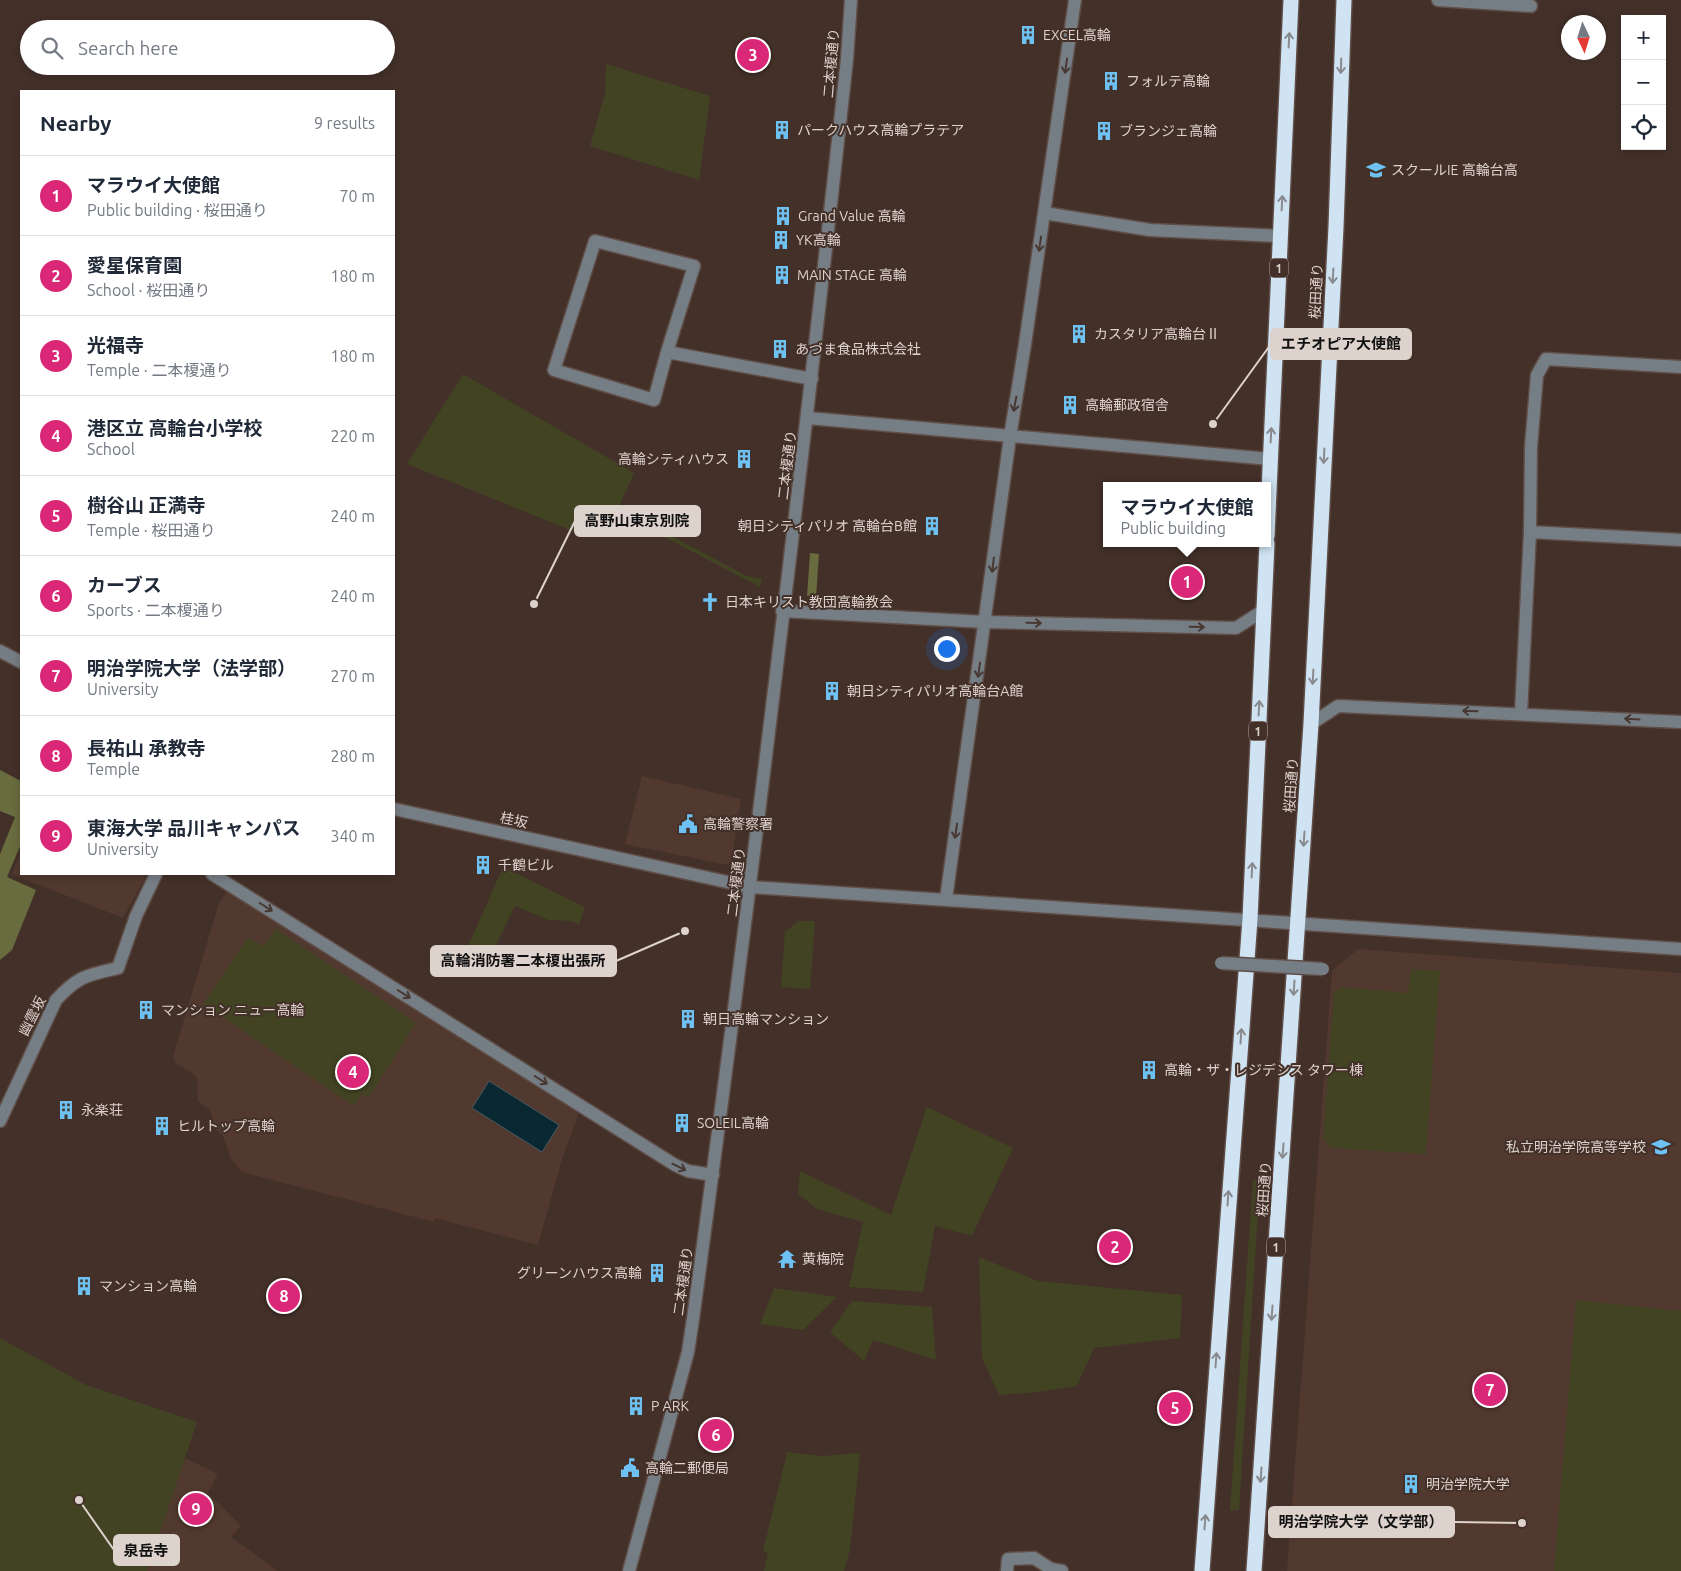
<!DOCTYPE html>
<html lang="en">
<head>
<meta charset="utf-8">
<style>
	:root { --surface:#fff; --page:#f6f6f7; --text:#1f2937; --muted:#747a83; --line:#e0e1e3; --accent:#db2777 }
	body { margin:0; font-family:Ubuntu,"Noto Sans JP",sans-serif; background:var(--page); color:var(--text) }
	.controls { position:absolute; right:15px; top:15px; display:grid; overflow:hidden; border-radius:0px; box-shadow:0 2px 8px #0003 }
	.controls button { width:45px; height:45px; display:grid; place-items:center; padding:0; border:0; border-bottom:1px solid var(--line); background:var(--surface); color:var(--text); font:25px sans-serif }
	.compass { position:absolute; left:1561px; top:15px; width:45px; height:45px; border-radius:50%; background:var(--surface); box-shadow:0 2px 8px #0003; rotate:176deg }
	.you { position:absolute; left:946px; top:648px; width:18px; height:18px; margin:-12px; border:4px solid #fff; border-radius:50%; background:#1a73e8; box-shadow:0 0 0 8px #1a73e833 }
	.badge { display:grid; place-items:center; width:32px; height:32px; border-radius:50%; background:var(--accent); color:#fff; font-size:16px; font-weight:700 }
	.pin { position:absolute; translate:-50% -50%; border:2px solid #fff; box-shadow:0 1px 5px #0006 }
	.popup { position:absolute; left:1103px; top:482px; width:168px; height:65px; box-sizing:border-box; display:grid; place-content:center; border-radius:0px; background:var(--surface); filter:drop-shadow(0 1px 4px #0005); font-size:16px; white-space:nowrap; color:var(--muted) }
	.popup b { font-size:19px; color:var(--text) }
	.popup::after { content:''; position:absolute; left:50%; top:100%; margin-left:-10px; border:10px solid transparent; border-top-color:var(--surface) }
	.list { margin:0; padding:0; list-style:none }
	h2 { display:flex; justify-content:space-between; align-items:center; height:65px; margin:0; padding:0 20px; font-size:21px }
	h2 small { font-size:16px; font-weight:400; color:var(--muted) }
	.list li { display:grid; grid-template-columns:32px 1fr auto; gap:15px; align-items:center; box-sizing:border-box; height:80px; padding:0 20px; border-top:1px solid var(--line) }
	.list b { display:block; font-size:19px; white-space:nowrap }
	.list p { margin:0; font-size:16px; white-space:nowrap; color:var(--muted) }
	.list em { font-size:16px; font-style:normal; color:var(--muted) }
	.icon { flex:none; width:28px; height:28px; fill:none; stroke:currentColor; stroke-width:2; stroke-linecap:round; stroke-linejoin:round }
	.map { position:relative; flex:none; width:1681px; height:1571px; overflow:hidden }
	.search { position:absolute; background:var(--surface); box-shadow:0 2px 8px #0003; left:20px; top:20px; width:375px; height:55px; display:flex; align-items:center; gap:12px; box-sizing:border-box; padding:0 18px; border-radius:28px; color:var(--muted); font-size:19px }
	.panel { position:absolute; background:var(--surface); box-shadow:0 2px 8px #0003; left:20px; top:90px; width:375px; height:785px; border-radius:0px }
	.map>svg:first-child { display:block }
	.built { fill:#52392f }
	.green { fill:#414323 }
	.forest { fill:#696c3e }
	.water { fill:#092832; stroke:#495b60 }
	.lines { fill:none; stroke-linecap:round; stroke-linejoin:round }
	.minor-casing { stroke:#5f4d47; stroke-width:15 }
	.highway-casing { stroke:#5f4d47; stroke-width:18 }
	.minor { stroke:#767e85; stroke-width:12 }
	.highway { stroke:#cfe3f3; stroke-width:15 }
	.minor-bridge-casing { stroke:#5f4d47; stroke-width:15; stroke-linecap:butt }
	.minor-bridge { stroke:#767e85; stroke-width:12 }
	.oneway { stroke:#898a8e }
	.oneway2 { stroke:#483832 }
	.labels { text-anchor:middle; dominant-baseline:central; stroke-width:4; stroke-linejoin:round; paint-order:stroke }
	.shield { fill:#433029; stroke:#b0a19c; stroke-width:1 }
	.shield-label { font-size:12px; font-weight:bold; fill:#ded2cd }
	.poi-label { font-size:14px; fill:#ded2cd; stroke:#433029; text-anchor:start }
	.street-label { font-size:14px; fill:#ded2cd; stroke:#433029 }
	.leader { fill:none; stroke:#ded2cd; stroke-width:2 }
	.callout-dot { fill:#ded2cd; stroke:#433029; stroke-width:2 }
	.callout { fill:#ded2cd; stroke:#ded2cd; stroke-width:2 }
	.callout-label { font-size:15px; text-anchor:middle; font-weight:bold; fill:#111 }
</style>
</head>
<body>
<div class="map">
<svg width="1681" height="1571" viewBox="0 0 1681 1571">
	<rect width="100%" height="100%" fill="#433029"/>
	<path class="built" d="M642 776 741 799 731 863 727 865 625 844Z
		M21 850V874H147L123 918 12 874Z
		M228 890 577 1111 578 1116 562 1159 538 1245 435 1218 434 1222 242 1172 231 1159 223 1136 215 1128 210 1110 198 1101 197 1077 175 1062 173 1056 219 903Z
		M1358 949 1681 973V1571H1287L1332 971Z
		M185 1458 218 1474 208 1493 241 1526 231 1537 278 1571H147Z"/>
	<path class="green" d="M606 64 710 96 699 180 590 146 605 93Z
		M463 374 634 473 613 520 584 511 573 531 407 464Z
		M645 522 747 576 762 579 760 587 643 526Z
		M503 867 585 907 579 925 572 921 548 920 515 906 484 969 471 963 475 955 466 951Z
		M798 921H815L810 989 781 987 785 932Z
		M276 929 416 1023 369 1097 361 1094 354 1106 203 1004 248 937 263 946Z
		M1411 969 1440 971 1426 1154 1331 1148 1323 1138 1334 992 1342 987 1408 993Z
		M927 1107 1013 1148 972 1236 935 1226 923 1292 849 1287 863 1222 817 1209 798 1194 800 1171 891 1215Z
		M1253 1180H1260L1239 1510H1230Z
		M979 1257 1038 1281 1182 1295 1180 1338 1094 1348 1077 1386 1038 1392 999 1395 982 1358Z
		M774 1288 837 1297 803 1330 760 1324Z
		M1576 1300 1681 1311V1571H1554Z
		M852 1301 932 1307 936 1360 873 1340 864 1361 830 1332Z
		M0 1338 86 1385 197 1422 147 1571H0Z
		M787 1452 822 1456 860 1453 850 1550 844 1571H764L768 1553 763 1551Z"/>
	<path class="forest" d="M810 553 819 554 816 597 807 596Z
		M0 770 21 781V844L7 877 36 890 12 950 0 960V854L15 817 0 811Z"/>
	<path class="water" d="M489 1081 559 1125 542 1152 472 1108Z"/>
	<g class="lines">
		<g class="minor-casing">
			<path id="minor" d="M1438 0 1531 6
				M1044 213 1150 230 1280 236
				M667 352 694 266 595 241 554 370 654 400 667 352 812 379
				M1681 367 1546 359 1537 375 1531 447 1530 532 1681 540
				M808 418 1270 459
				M782 611 986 622 1236 628 1264 610
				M0 651 21 662
				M1521 713 1530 532
				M1311 724 1338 706 1681 722
				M394 809 750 887 1681 949
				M212 874 675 1165 688 1171 713 1175
				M946 899 1010 437 1025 344 1075 0
				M0 1121 56 1000C78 976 87 975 118 968L136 916 156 874
				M629 1571 688 1352 693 1319C750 900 801 480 847 59L851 0
				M1007 1571 1008 1559 1034 1558 1051 1569 1062 1571"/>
		</g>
		<g class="highway-casing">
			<path id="highway" d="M1267 536 1291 0
				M1202 1571 1250 919 1267 543
				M1254 1571 1311 724 1336 227 1344 0"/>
		</g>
		<use href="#minor" class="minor"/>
		<use href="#highway" class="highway"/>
		<g class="minor-bridge-casing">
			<path id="minor-bridge" d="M1221 963 1323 969"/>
		</g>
		<use href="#minor-bridge" class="minor-bridge"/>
	</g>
	<defs><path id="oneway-shaft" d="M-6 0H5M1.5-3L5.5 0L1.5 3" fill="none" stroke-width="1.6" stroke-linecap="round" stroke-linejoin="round" transform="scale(1.25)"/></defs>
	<g class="oneway">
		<use href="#oneway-shaft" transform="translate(1289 40) rotate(-87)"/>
		<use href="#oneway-shaft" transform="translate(1341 66) rotate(92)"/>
		<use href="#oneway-shaft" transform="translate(1282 203) rotate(-87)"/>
		<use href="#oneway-shaft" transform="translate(1333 276) rotate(93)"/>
		<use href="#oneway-shaft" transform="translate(1271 435) rotate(-87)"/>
		<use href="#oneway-shaft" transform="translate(1324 456) rotate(93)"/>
		<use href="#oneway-shaft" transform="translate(1313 677) rotate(93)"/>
		<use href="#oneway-shaft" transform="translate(1259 708) rotate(-87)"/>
		<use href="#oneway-shaft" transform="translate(1304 839) rotate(94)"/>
		<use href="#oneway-shaft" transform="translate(1252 870) rotate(-87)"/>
		<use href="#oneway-shaft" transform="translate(1294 988) rotate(94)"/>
		<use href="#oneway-shaft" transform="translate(1241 1036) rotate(-86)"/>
		<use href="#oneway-shaft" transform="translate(1283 1151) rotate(94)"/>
		<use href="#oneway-shaft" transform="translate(1228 1198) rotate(-86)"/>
		<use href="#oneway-shaft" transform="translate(1272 1313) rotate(94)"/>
		<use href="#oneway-shaft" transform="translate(1216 1360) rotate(-86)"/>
		<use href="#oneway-shaft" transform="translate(1261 1475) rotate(94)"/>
		<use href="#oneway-shaft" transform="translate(1205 1522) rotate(-86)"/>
	</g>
	<g class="oneway2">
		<use href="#oneway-shaft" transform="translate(1066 66) rotate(98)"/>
		<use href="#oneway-shaft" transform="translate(1040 244) rotate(98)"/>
		<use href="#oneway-shaft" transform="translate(1015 404) rotate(100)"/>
		<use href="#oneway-shaft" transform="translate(993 565) rotate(97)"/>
		<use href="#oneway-shaft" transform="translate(1034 623) rotate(1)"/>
		<use href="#oneway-shaft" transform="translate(1197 627) rotate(1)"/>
		<use href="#oneway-shaft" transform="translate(979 670) rotate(98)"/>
		<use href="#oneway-shaft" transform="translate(1470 711) rotate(-178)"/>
		<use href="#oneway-shaft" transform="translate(1632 719) rotate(-177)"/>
		<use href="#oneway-shaft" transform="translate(956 831) rotate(98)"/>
		<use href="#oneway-shaft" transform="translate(266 907) rotate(32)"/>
		<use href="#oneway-shaft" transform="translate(404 994) rotate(32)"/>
		<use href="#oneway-shaft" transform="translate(541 1080) rotate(32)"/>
		<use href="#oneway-shaft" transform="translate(679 1167) rotate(26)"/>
	</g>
	<defs>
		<g id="building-bare" transform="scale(1.5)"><path d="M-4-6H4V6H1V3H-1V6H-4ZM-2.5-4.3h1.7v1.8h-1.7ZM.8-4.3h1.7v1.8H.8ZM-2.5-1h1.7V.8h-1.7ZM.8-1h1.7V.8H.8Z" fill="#6dc2f3" stroke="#433029" stroke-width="2.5" paint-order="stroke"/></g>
		<g id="school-bare" transform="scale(1.5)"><path d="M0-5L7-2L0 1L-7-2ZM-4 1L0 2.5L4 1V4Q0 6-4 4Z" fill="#6dc2f3" stroke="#433029" stroke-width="2.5" paint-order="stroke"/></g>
		<g id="church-bare" transform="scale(1.5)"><path d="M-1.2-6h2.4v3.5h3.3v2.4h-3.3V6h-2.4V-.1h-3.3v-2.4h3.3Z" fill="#6dc2f3" stroke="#433029" stroke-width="2.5" paint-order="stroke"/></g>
		<g id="civic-bare" transform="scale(1.5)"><path d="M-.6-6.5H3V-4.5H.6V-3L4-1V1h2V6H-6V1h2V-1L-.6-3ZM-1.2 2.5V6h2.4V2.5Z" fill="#6dc2f3" stroke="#433029" stroke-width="2.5" paint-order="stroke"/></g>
		<g id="temple-bare" transform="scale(1.5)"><path d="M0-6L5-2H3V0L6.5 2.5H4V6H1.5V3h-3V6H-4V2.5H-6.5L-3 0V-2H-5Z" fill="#6dc2f3" stroke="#433029" stroke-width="2.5" paint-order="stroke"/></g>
	</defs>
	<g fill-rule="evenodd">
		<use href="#building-bare" x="1028" y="35"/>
		<use href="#building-bare" x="1111" y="81"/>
		<use href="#building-bare" x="782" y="130"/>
		<use href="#building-bare" x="1104" y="131"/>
		<use href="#school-bare" x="1376" y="170"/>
		<use href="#building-bare" x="783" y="216"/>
		<use href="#building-bare" x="781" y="240"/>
		<use href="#building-bare" x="782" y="275"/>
		<use href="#building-bare" x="1079" y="334"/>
		<use href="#building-bare" x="780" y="349"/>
		<use href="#building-bare" x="1070" y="405"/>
		<use href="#building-bare" x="744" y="459"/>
		<use href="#building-bare" x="932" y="526"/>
		<use href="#church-bare" x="710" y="602"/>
		<use href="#building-bare" x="832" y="691"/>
		<use href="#civic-bare" x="688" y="824"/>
		<use href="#building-bare" x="483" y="865"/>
		<use href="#building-bare" x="146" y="1010"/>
		<use href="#building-bare" x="688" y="1019"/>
		<use href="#building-bare" x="1149" y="1070"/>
		<use href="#building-bare" x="66" y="1110"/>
		<use href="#building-bare" x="682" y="1123"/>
		<use href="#building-bare" x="162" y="1126"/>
		<use href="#school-bare" x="1661" y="1147"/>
		<use href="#temple-bare" x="787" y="1259"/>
		<use href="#building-bare" x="657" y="1273"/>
		<use href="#building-bare" x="84" y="1286"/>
		<use href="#building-bare" x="636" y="1406"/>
		<use href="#civic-bare" x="630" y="1468"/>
		<use href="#building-bare" x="1411" y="1484"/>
	</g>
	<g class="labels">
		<g class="shield">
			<rect x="1270" y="258.5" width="18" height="19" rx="4"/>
			<rect x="1249" y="721.5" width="18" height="19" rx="4"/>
			<rect x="1267" y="1237.5" width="18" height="19" rx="4"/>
		</g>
		<g class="shield-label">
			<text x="1279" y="268">1</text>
			<text x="1258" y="731">1</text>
			<text x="1276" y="1247">1</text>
		</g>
		<g class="poi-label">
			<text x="1043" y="35">EXCEL高輪</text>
			<text x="1126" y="81">フォルテ高輪</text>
			<text x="797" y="130">パークハウス高輪プラテア</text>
			<text x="1119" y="131">ブランジェ高輪</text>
			<text x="1391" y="170">スクールIE 高輪台高</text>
			<text x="798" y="216">Grand Value 高輪</text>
			<text x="796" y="240">YK高輪</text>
			<text x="797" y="275">MAIN STAGE 高輪</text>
			<text x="1094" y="334">カスタリア高輪台Ⅱ</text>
			<text x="795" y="349">あづま食品株式会社</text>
			<text x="1085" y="405">高輪郵政宿舎</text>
			<text x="729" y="459" text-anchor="end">高輪シティハウス</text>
			<text x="917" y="526" text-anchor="end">朝日シティパリオ 高輪台B館</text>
			<text x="725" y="602">日本キリスト教団高輪教会</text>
			<text x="847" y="691">朝日シティパリオ高輪台A館</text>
			<text x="703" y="824">高輪警察署</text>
			<text x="498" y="865">千鶴ビル</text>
			<text x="161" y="1010">マンション ニュー高輪</text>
			<text x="703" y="1019">朝日高輪マンション</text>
			<text x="1164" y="1070">高輪・ザ・レジデンス タワー棟</text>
			<text x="81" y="1110">永楽荘</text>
			<text x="697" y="1123">SOLEIL高輪</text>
			<text x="177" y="1126">ヒルトップ高輪</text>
			<text x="1646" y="1147" text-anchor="end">私立明治学院高等学校</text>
			<text x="802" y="1259">黄梅院</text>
			<text x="642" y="1273" text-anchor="end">グリーンハウス高輪</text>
			<text x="99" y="1286">マンション高輪</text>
			<text x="651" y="1406">P ARK</text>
			<text x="645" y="1468">高輪二郵便局</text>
			<text x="1426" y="1484">明治学院大学</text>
		</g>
		<g class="street-label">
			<text transform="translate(831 63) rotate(-85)">二本榎通り</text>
			<text transform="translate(1316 291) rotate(-87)">桜田通り</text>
			<text transform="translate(787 465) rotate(-83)">二本榎通り</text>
			<text transform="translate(1291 785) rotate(-86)">桜田通り</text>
			<text transform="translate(514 820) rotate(12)">桂坂</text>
			<text transform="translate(736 882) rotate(-83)">二本榎通り</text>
			<text transform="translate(32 1016) rotate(-63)">幽霊坂</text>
			<text transform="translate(1264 1189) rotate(-86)">桜田通り</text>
			<text transform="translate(683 1281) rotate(-82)">二本榎通り</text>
		</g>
	</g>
	<path class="leader" d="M1213 424L1271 344M534 604L575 521M685 931L616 961M1522 1523L1454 1522M79 1500L114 1550"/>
	<g class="callout-dot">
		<circle cx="1213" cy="424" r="5"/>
		<circle cx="534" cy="604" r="5"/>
		<circle cx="685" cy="931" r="5"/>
		<circle cx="1522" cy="1523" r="5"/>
		<circle cx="79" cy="1500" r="5"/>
	</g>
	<g class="callout">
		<rect x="1271" y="329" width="140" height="30" rx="5"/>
		<rect x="575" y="506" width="125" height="30" rx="5"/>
		<rect x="431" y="946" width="185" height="30" rx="5"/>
		<rect x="1269" y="1507" width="185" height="30" rx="5"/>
		<rect x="114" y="1535" width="65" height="30" rx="5"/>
	</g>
	<g class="callout-label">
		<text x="1341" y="349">エチオピア大使館</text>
		<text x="637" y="526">高野山東京別院</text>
		<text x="523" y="966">高輪消防署二本榎出張所</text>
		<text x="1361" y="1527">明治学院大学（文学部）</text>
		<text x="146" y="1556">泉岳寺</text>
	</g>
</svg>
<div class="controls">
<button>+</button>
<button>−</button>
<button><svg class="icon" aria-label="locate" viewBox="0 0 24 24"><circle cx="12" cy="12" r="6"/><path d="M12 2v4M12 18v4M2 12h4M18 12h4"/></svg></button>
</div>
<svg class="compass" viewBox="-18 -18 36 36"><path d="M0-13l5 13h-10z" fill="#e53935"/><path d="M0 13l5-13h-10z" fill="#747a83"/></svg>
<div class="you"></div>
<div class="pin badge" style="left:1187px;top:582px">1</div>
<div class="popup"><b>マラウイ大使館</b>Public building</div>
<div class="pin badge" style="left:1115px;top:1247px">2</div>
<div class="pin badge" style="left:753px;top:55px">3</div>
<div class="pin badge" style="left:353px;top:1072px">4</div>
<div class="pin badge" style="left:1175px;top:1408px">5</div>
<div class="pin badge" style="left:716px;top:1435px">6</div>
<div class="pin badge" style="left:1490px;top:1390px">7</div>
<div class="pin badge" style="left:284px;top:1296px">8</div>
<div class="pin badge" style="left:196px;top:1509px">9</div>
<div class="search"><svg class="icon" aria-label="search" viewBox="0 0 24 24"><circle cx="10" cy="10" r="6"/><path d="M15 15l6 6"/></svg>Search here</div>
<section class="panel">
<h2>Nearby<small>9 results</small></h2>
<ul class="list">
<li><span class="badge">1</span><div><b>マラウイ大使館</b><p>Public building · 桜田通り</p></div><em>70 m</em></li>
<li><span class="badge">2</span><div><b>愛星保育園</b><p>School · 桜田通り</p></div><em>180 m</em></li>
<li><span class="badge">3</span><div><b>光福寺</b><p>Temple · 二本榎通り</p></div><em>180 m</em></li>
<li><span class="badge">4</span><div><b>港区立 高輪台小学校</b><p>School</p></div><em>220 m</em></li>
<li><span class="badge">5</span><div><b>樹谷山 正満寺</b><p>Temple · 桜田通り</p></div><em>240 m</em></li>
<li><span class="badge">6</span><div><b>カーブス</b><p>Sports · 二本榎通り</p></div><em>240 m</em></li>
<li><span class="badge">7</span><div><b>明治学院大学（法学部）</b><p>University</p></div><em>270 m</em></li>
<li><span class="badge">8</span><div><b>長祐山 承教寺</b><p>Temple</p></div><em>280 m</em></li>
<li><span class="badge">9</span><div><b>東海大学 品川キャンパス</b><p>University</p></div><em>340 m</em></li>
</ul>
</section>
</div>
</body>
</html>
